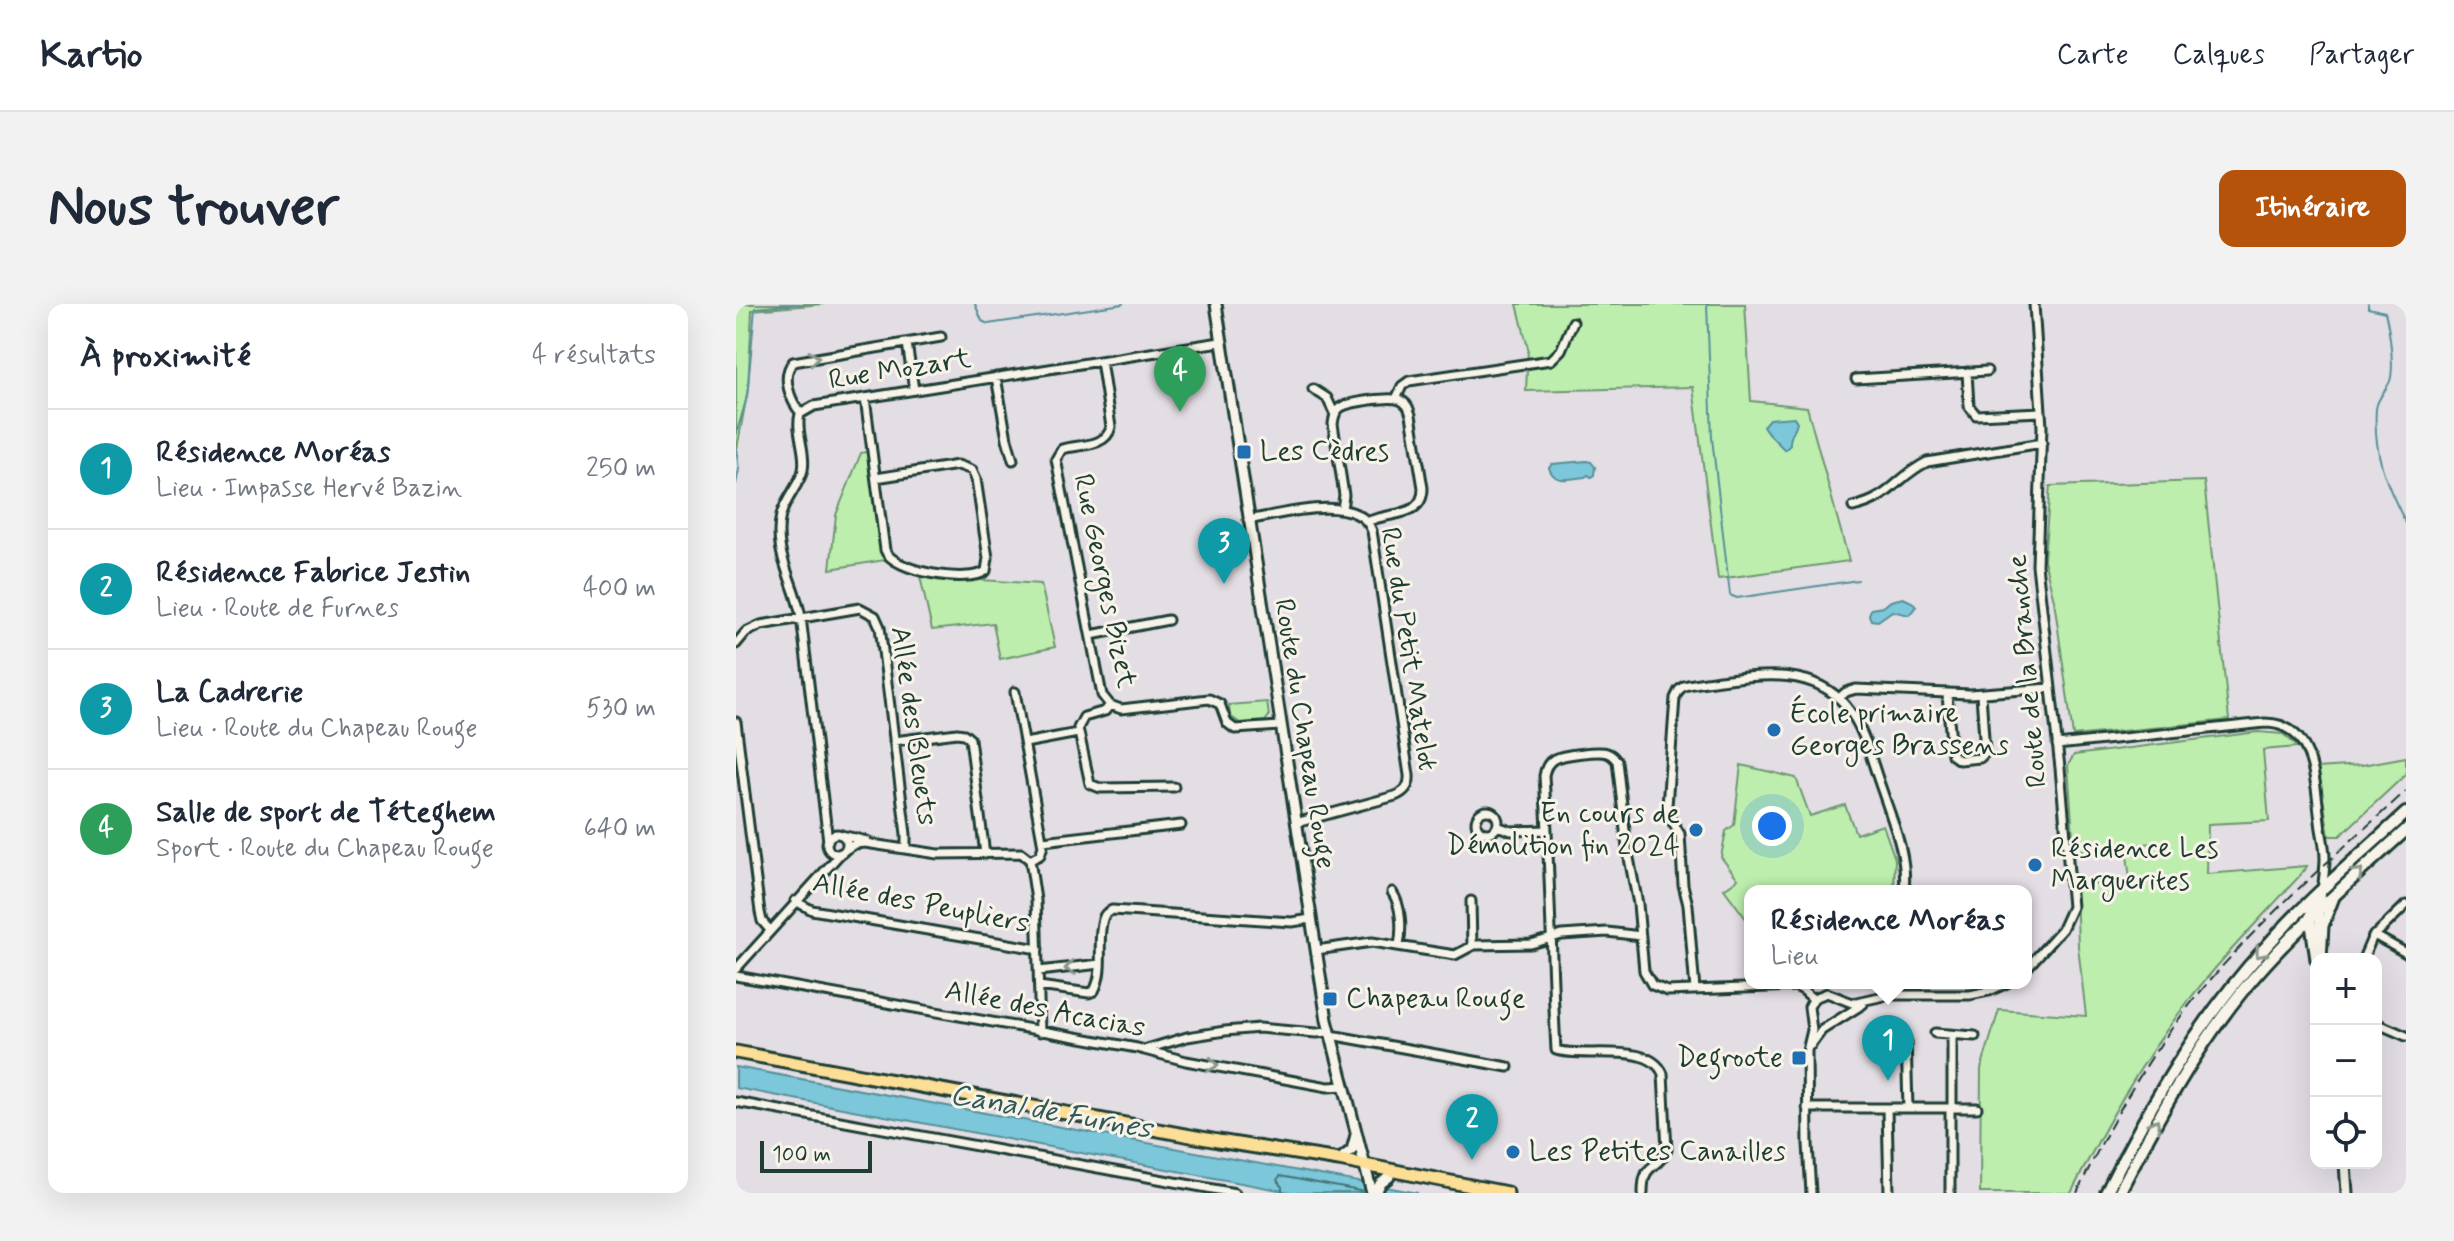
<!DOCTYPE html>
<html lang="fr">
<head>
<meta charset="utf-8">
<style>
	:root { --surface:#fff; --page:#f2f2f3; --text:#1f2937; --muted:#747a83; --line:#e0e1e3; --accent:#b45309 }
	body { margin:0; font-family:Mynerve,sans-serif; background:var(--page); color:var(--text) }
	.controls { position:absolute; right:24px; bottom:24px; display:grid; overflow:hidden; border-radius:16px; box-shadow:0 8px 32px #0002 }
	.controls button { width:72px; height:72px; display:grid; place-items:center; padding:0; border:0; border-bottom:2px solid var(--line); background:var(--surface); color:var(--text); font:40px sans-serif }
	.scale { position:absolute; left:24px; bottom:20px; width:112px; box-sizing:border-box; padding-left:8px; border:4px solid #1f3d34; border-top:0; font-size:22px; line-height:28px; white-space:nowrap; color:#1f3d34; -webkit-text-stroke:6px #f7f3e8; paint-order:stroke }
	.you { position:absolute; left:1036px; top:522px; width:28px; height:28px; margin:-20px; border:6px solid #fff; border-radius:50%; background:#1a73e8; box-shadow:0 0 0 12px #1a73e833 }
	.badge { display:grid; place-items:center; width:52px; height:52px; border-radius:50%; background:var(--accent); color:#fff; font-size:26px; font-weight:700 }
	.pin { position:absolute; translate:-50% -66px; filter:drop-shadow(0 2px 4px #0008) }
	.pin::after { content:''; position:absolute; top:42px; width:28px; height:24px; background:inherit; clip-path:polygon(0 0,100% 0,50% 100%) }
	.popup { position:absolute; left:1008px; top:581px; width:288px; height:104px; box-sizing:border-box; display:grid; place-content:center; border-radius:16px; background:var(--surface); filter:drop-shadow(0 2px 6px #0005); font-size:26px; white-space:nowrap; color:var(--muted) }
	.popup b { font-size:30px; color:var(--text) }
	.popup::after { content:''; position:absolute; left:50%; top:100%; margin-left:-16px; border:16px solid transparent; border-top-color:var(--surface) }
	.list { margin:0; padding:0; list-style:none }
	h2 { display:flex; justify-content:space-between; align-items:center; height:104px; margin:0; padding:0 32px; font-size:34px }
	h2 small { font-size:26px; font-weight:400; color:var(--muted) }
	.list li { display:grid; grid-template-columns:52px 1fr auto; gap:24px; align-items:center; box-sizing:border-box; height:120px; padding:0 32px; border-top:2px solid var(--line) }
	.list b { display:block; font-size:30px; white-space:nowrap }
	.list p { margin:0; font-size:26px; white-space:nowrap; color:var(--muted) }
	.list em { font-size:26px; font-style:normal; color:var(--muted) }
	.icon { flex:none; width:44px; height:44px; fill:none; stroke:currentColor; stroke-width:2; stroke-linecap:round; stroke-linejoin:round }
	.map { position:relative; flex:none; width:1670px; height:889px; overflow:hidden; border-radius:16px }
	header { display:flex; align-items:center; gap:48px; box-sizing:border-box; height:112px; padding:0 40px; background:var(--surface); border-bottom:2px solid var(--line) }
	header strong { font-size:38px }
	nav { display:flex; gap:44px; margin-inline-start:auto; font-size:28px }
	.intro { display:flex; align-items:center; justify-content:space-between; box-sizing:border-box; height:192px; padding:0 48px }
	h1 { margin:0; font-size:56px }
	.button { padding:20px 36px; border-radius:16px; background:var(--accent); color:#fff; font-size:28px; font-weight:700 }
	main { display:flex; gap:48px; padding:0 48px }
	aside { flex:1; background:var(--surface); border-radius:16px; box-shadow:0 8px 32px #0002 }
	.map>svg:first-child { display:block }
	.green { fill:#bdeeae; stroke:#6e9671; stroke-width:2 }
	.water { fill:#7bc7da; stroke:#569098; stroke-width:2 }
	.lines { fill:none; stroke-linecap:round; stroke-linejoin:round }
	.shore { stroke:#447476; stroke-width:2 }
	.stream { stroke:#569098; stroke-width:2 }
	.minor-casing { stroke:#1f3d34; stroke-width:13 }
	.tertiary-casing { stroke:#1f3d34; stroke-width:15 }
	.secondary-casing { stroke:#1f3d34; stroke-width:16 }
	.primary-casing { stroke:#1f3d34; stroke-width:17 }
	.minor { stroke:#f7f3e8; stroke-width:7 }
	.tertiary { stroke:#f7f3e8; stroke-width:9 }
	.secondary { stroke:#f7f3e8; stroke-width:10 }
	.primary { stroke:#fcde96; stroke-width:11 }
	.rail { stroke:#1f3d34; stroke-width:2; stroke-dasharray:12 6; stroke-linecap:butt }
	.oneway { stroke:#8b988e }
	.poi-dot { fill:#1f6fb2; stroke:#f7f3e8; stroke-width:3 }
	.labels { text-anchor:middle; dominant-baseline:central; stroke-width:6; stroke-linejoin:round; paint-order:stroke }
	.street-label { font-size:28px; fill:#1f3d34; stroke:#f7f3e8 }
	.poi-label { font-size:28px; fill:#1f3d34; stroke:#f7f3e8; text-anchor:start }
	.water-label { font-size:30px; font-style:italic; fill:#315955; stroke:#f7f3e8 }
</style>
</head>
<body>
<header>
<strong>Kartio</strong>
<nav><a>Carte</a><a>Calques</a><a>Partager</a></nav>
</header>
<div class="intro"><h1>Nous trouver</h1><a class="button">Itinéraire</a></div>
<main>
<aside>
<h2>À proximité<small>4 résultats</small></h2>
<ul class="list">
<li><span class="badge" style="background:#0f9aa8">1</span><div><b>Résidence Moréas</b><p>Lieu · Impasse Hervé Bazin</p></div><em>250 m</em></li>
<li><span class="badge" style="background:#0f9aa8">2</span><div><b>Résidence Fabrice Jestin</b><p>Lieu · Route de Furnes</p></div><em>400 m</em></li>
<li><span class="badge" style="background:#0f9aa8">3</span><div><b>La Cadrerie</b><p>Lieu · Route du Chapeau Rouge</p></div><em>530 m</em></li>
<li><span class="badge" style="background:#2e9e5b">4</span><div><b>Salle de sport de Téteghem</b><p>Sport · Route du Chapeau Rouge</p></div><em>640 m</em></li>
</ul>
</aside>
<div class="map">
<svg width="1670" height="889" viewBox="0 0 1670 889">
	<rect width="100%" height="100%" fill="#e3dde4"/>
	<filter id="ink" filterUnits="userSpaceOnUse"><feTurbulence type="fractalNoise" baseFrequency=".0125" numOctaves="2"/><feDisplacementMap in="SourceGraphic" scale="16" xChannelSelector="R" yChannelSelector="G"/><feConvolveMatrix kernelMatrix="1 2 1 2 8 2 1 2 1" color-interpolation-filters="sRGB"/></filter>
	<g filter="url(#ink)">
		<path class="green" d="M0 0H87L16 6 12 85 0 150Z
			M781 0H1009L1015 97 1071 103 1113 257 982 275 957 83 790 87 792 44Z
			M134 147 149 256 94 265 100 211 125 149Z
			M1468 177 1493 416 1337 432 1318 296 1308 256 1314 182Z
			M184 272 305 280 319 343 264 355 257 319 196 326Z
			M531 398 533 412 529 417 504 419 494 412 493 401Z
			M1522 428 1547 430 1562 443 1527 446 1533 517 1472 520 1471 570 1571 562 1569 566C1529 610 1486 653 1450 700 1404 759 1369 823 1335 889H1244L1245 765 1263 706 1350 712 1342 642 1340 582 1394 576 1391 550 1418 547 1417 539 1338 547 1332 461 1338 451Z
			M1670 453V470L1604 532H1593L1582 464 1626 461Z
			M1005 461 1060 474 1074 512 1109 501 1120 530 1147 521 1159 555 1158 587H1014V620L988 585 1002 575 985 553 990 527 998 521Z"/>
		<path class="water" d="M1058 113 1061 118C1059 127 1053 132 1054 141L1049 146 1032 129 1027 122 1033 115Z
			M850 157 855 158 859 163 858 171 855 173 852 171 849 173C833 174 819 181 813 164L816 160Z
			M1167 294 1176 298 1180 303 1173 311 1156 307 1142 317 1135 316 1133 311 1135 305 1147 303 1155 297Z
			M0 763 682 889H558L0 784Z"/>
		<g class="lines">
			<path class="shore" d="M546 889V883L541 876 544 872 629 888"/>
			<path class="stream" d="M239 0 246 17 252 20 387 0
				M971 0 976 134 994 291 1001 294 1122 276
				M1632 0V4L1649 8C1653 24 1659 62 1654 77 1650 87 1641 94 1640 105 1637 149 1650 181 1670 219
				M0 131 11 93 19 4 63 0
				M0 143 3 165 0 180"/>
			<g class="minor-casing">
				<path id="minor" d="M171 39 178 86
					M365 57 375 123C370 144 343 140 326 145L320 155 366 391 374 401
					M1231 68 1233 102 1240 111 1305 108
					M260 73 271 135 277 156
					M1120 75 1251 67
					M577 85 591 94 599 111
					M129 94 149 246C157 268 233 280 250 267L252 254 240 175 236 166 222 161 140 174
					M660 95 666 82 673 77 815 56 825 46 837 18
					M65 109C54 97 45 72 57 58L205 33
					M1117 203C1156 194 1160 173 1191 158L1306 139
					M606 205 608 191 597 120C598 113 599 107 605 103 614 98 655 92 664 96 671 99 673 104 675 111L687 184C687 215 653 207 631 218
					M512 216C542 211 622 187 636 227L673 471C674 482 669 488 659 492L560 519
					M355 331 432 316
					M0 340 10 328 25 321 124 304 139 312 144 323 170 530V545
					M279 388 307 542 304 551 294 556
					M1211 390 1216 451 1223 456 1244 454 1249 449 1245 390
					M1103 394 1110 388 1120 385 1234 390 1315 384
					M374 401 385 405 473 395 484 400 491 419 499 425 544 422
					M374 401 369 407 348 413 342 424 354 480 364 484 438 483
					M0 418 24 608 26 617 33 625
					M158 437 221 429 228 430 234 435 249 550
					M289 439 342 429
					M1321 441 1529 419C1579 419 1579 479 1584 517 1585 529 1589 541 1589 554 1589 582 1580 607 1583 635
					M740 518a11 11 0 1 1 22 0a11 11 0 1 1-22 0Z
					M761 522 775 527 811 526
					M91 540a10 10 0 1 1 20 0a10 10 0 1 1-20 0Z
					M105 531 131 537
					M92 537 65 313C59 278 36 248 45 211 50 194 64 180 67 166 71 148 59 128 64 110L78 102 484 38
					M307 537 445 521
					M109 546 119 540 129 539 202 550 285 549 294 556
					M294 556 300 596 304 728
					M656 588C666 602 666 626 663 642
					M59 597 76 606 302 645
					M735 597 736 642
					M1638 631 1670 649
					M580 646 636 638 719 651 738 641 795 640 826 631 871 628 905 632
					M1627 655 1636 634 1670 601
					M0 665 105 549
					M1290 665 1326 625 1336 603 1324 464 1301 261 1306 123 1298 0
					M303 667 364 660
					M0 672 401 744 450 757 592 783 609 782
					M303 682 353 689 358 687C370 665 360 636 367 615 369 609 371 609 376 606L556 618 575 615
					M959 686 952 601 947 581 944 530 933 512 931 502 939 394 943 386 948 382C960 379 972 378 984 376 1027 370 1079 364 1110 402 1129 425 1136 459 1146 486 1157 519 1172 552 1168 587
					M1640 719 1670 732
					M1199 729 1239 732
					M595 731 772 763
					M1170 735 1172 804
					M1075 741 1086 726 1127 700
					M411 745 451 733 489 727 523 724 580 729 594 728
					M0 798 499 889
					M1071 804H1241
					M1151 804 1153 889
					M1216 804V731
					M907 889C907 857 920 868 931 846L927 770C914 737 848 755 820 746 815 655 814 563 808 472 809 465 811 459 818 455 826 451 863 446 871 449 877 451 877 453 881 457L891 544 902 600 908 667 916 681 931 687 1059 682 1067 686 1077 695
					M1075 889 1072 840 1071 747 1076 726 1073 703 1078 694 1091 689 1116 699 1153 691H1234L1253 687 1271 679
					M1214 889V804"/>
			</g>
			<g class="tertiary-casing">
				<path id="tertiary" d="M480 0 591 716 636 889
					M1578 593 1574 613 1580 656
					M1585 655 1587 622 1598 593
					M603 856 616 846 620 831
					M1609 859 1611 889
					M640 889 644 880 653 873"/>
			</g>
			<g class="secondary-casing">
				<path id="secondary" d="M1370 889C1414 801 1462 717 1529 644 1572 595 1622 553 1670 509
					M1383 889C1420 817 1457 748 1508 685 1557 626 1614 577 1670 526"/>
			</g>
			<g class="primary-casing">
				<path id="primary" d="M0 748 482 837 603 856 771 889"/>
			</g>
			<use href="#minor" class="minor"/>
			<use href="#tertiary" class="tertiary"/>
			<use href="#secondary" class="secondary"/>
			<use href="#primary" class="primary"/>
			<path class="rail" d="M1341 889C1375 817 1414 748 1465 687 1526 613 1600 551 1670 487"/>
		</g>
		<defs><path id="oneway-chevron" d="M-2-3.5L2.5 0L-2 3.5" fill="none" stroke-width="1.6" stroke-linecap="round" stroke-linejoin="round" transform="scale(2)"/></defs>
		<g class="oneway">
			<use href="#oneway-chevron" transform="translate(78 54) rotate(-9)"/>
			<use href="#oneway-chevron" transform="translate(1622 569) rotate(-42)"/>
			<use href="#oneway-chevron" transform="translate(1524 649) rotate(131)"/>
			<use href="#oneway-chevron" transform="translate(334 664) rotate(170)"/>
			<use href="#oneway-chevron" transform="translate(477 761) rotate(10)"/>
			<use href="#oneway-chevron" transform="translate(1419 820) rotate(-62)"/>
		</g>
	</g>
	<g class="poi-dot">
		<rect x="500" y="140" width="16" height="16" rx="4"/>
		<circle cx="1038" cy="426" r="8"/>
		<circle cx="960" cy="526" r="8"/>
		<circle cx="1299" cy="561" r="8"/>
		<rect x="586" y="687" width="16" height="16" rx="4"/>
		<rect x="1055" y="746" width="16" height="16" rx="4"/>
		<circle cx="777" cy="848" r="8"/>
	</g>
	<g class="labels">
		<g class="street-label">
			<text transform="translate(164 66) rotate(-9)">Rue Mozart</text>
			<text transform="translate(368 277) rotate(78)">Rue Georges Bizet</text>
			<text transform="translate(672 345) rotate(81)">Rue du Petit Matelot</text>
			<text transform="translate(1292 367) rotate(-95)">Route de la Branche</text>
			<text transform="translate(177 422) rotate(82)">Allée des Bleuets</text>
			<text transform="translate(568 430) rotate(81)">Route du Chapeau Rouge</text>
			<text transform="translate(185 600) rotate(11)">Allée des Peupliers</text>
			<text transform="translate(309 706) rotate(11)">Allée des Acacias</text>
		</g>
		<g class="poi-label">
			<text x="524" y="148">Les Cèdres</text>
			<text x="1054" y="410">École primaire<tspan x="1054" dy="32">Georges Brassens</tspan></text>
			<text x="944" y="510" text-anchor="end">En cours de<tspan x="944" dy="32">Démolition fin 2024</tspan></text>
			<text x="1315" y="545">Résidence Les<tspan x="1315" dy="32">Marguerites</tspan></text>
			<text x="610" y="695">Chapeau Rouge</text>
			<text x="1047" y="754" text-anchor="end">Degroote</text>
			<text x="793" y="848">Les Petites Canailles</text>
		</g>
		<g class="water-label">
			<text transform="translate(315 808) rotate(10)">Canal de Furnes</text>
		</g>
	</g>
</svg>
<div class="controls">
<button>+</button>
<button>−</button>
<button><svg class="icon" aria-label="locate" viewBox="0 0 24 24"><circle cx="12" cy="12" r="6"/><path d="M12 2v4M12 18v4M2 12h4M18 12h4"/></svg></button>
</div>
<div class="scale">100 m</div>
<div class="you"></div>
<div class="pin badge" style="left:1152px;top:777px;background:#0f9aa8">1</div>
<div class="popup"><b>Résidence Moréas</b>Lieu</div>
<div class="pin badge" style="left:736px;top:856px;background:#0f9aa8">2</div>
<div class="pin badge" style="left:488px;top:280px;background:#0f9aa8">3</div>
<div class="pin badge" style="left:444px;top:108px;background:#2e9e5b">4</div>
</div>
</main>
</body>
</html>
